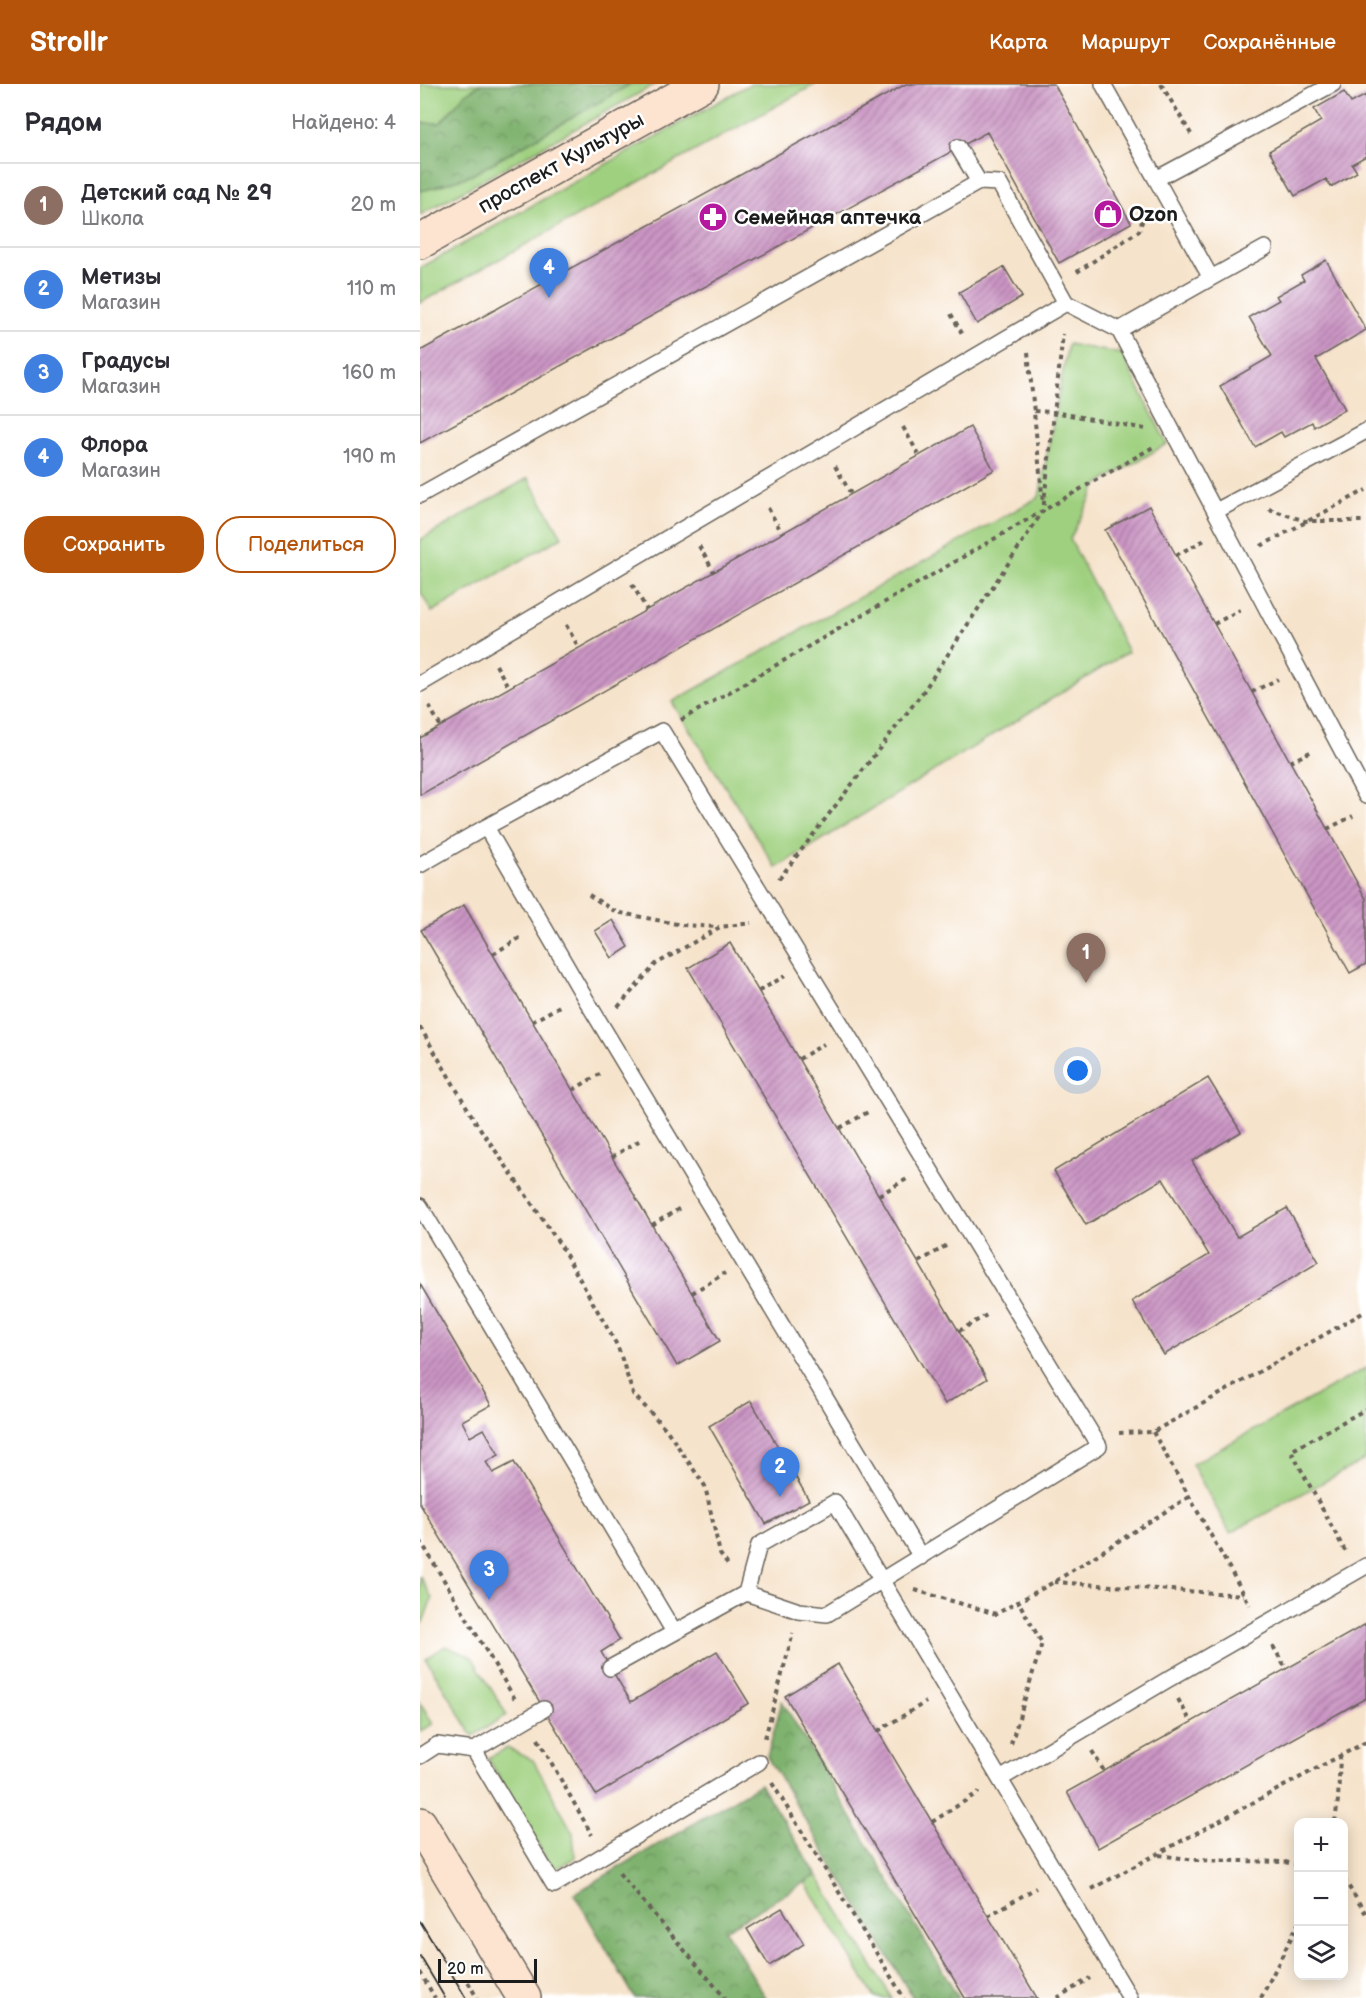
<!DOCTYPE html>
<html lang="ru">
<head>
<meta charset="utf-8">
<style>
	:root { --surface:#fff; --page:#f2f2f3; --text:#2b2b33; --muted:#7c7c81; --line:#e1e1e2; --accent:#b45309 }
	body { margin:0; font-family:"Balsamiq Sans",sans-serif; background:var(--page); color:var(--text) }
	.controls { position:absolute; right:18px; bottom:18px; display:grid; overflow:hidden; border-radius:12px; box-shadow:0 3px 15px #0003 }
	.controls button { width:54px; height:54px; display:grid; place-items:center; padding:0; border:0; border-bottom:2px solid var(--line); background:var(--surface); color:var(--text); font:30px sans-serif }
	.scale { position:absolute; left:18px; bottom:15px; width:99px; box-sizing:border-box; padding-left:6px; border:3px solid #1c1c1c; border-top:0; font-size:16px; line-height:21px; white-space:nowrap; color:#1c1c1c; -webkit-text-stroke:4px #fff; paint-order:stroke }
	.you { position:absolute; left:658px; top:987px; width:21px; height:21px; margin:-15px; border:4px solid #fff; border-radius:50%; background:#1a73e8; box-shadow:0 0 0 9px #1a73e833 }
	.badge { display:grid; place-items:center; width:39px; height:39px; border-radius:50%; background:var(--accent); color:#fff; font-size:20px; font-weight:700 }
	.pin { position:absolute; translate:-50% -50px; filter:drop-shadow(0 2px 3px #0008) }
	.pin::after { content:''; position:absolute; top:32px; width:21px; height:18px; background:inherit; clip-path:polygon(0 0,100% 0,50% 100%) }
	.list { margin:0; padding:0; list-style:none }
	h2 { display:flex; justify-content:space-between; align-items:center; height:78px; margin:0; padding:0 24px; font-size:26px }
	h2 small { font-size:20px; font-weight:400; color:var(--muted) }
	.list li { display:grid; grid-template-columns:39px 1fr auto; gap:18px; align-items:center; box-sizing:border-box; height:84px; padding:0 24px; border-top:2px solid var(--line) }
	.list b { display:block; font-size:22px; white-space:nowrap }
	.list p { margin:0; font-size:20px; white-space:nowrap; color:var(--muted) }
	.list em { font-size:20px; font-style:normal; color:var(--muted) }
	.actions { display:flex; gap:12px; padding:18px 24px }
	.actions a { flex:1; padding:14px 0; border:2px solid var(--accent); border-radius:24px; text-align:center; font-size:21px; color:var(--accent) }
	.actions .main { background:var(--accent); color:#fff }
	.icon { flex:none; width:33px; height:33px; fill:none; stroke:currentColor; stroke-width:2; stroke-linecap:round; stroke-linejoin:round }
	.map { position:relative; flex:none; width:946px; height:1914px; overflow:hidden }
	header { display:flex; align-items:center; gap:36px; box-sizing:border-box; height:84px; padding:0 30px; background:var(--accent); color:#fff }
	header strong { font-size:28px }
	nav { display:flex; gap:33px; margin-inline-start:auto; font-size:21px }
	main { display:flex }
	aside { flex:1; background:var(--surface) }
	.map>svg:first-child { display:block }
	.green { fill:#9fd07f; stroke:#5e764e; stroke-width:1.5 }
	.forest { fill:url(#forest-crowns); stroke:#4e6745; stroke-width:1.5 }
	.building { fill:url(#building-hatch) }
	.lines { fill:none; stroke-linecap:round; stroke-linejoin:round }
	.lane-casing { stroke:#686259; stroke-width:18 }
	.secondary-casing { stroke:#686259; stroke-width:36 }
	.path { stroke:#686259; stroke-width:4; stroke-dasharray:4.5 4.5; stroke-linecap:butt }
	.lane { stroke:#fff; stroke-width:15 }
	.secondary { stroke:#fde4d1; stroke-width:33 }
	.tram { stroke:#1c1c1c; stroke-width:1.5 }
	.labels { text-anchor:middle; dominant-baseline:central; stroke-width:5; stroke-linejoin:round; paint-order:stroke }
	.street-label { font-size:21px; fill:#1c1c1c; stroke:#fff }
	.poi-label { font-size:21px; font-weight:bold; fill:#1c1c1c; stroke:#fff; text-anchor:start }
</style>
</head>
<body>
<header>
<strong>Strollr</strong>
<nav><a>Карта</a><a>Маршрут</a><a>Сохранённые</a></nav>
</header>
<main>
<aside>
<h2>Рядом<small>Найдено: 4</small></h2>
<ul class="list">
<li><span class="badge" style="background:#8d6e63">1</span><div><b>Детский сад № 29</b><p>Школа</p></div><em>20 m</em></li>
<li><span class="badge" style="background:#3f7fe0">2</span><div><b>Метизы</b><p>Магазин</p></div><em>110 m</em></li>
<li><span class="badge" style="background:#3f7fe0">3</span><div><b>Градусы</b><p>Магазин</p></div><em>160 m</em></li>
<li><span class="badge" style="background:#3f7fe0">4</span><div><b>Флора</b><p>Магазин</p></div><em>190 m</em></li>
</ul>
<div class="actions"><a class="main">Сохранить</a><a>Поделиться</a></div>
</aside>
<div class="map">
<svg width="946" height="1914" viewBox="0 0 946 1914">
	<defs>
		<pattern id="forest-crowns" width="20" height="18" patternUnits="userSpaceOnUse" patternTransform="scale(1.5)"><rect width="20" height="18" fill="#7fb26e"/><path d="M2 6a3 3 0 1 1 6 0M12 15a3 3 0 1 1 6 0" fill="none" stroke="#67905a"/></pattern>
		<pattern id="building-hatch" width="6" height="6" patternUnits="userSpaceOnUse" patternTransform="scale(1.5)"><rect width="6" height="6" fill="#cb95c4"/><path d="M-1 1l2-2M0 6l6-6M5 7l2-2" fill="none" stroke="#a4799e"/></pattern>
	</defs>
	<rect width="100%" height="100%" fill="#fff"/>
	<filter id="ink" filterUnits="userSpaceOnUse"><feTurbulence type="fractalNoise" baseFrequency=".0167" numOctaves="2"/><feDisplacementMap in="SourceGraphic" scale="12" xChannelSelector="R" yChannelSelector="G"/><feConvolveMatrix kernelMatrix="1 2 1 2 8 2 1 2 1" color-interpolation-filters="sRGB"/></filter>
	<filter id="wash" filterUnits="userSpaceOnUse"><feTurbulence type="fractalNoise" baseFrequency=".008" numOctaves="4" result="noise"/><feDisplacementMap in="SourceGraphic" scale="24" xChannelSelector="R" yChannelSelector="G"/><feGaussianBlur stdDeviation="1.35" result="paint"/><feColorMatrix in="noise" values="0 0 0 0 0 0 0 0 0 0 0 0 0 0 0 0 0 1.4 0 .05"/><feComposite in="paint" operator="in"/></filter>
	<g filter="url(#wash)">
		<rect width="100%" height="100%" fill="#f6e3cb"/>
		<path class="green" d="M0 0H236L0 131Z
			M330 0H396L0 219V184Z
			M648 260 702 270 747 360 678 400 650 455 708 568 356 784 252 618 619 413Z
			M108 394 142 453 12 528 0 507V456Z
			M946 1284V1375L810 1449 772 1380Z
			M0 1492 12 1514 3 1538 0 1540Z
			M25 1562 52 1573 87 1631 53 1652 6 1575Z
			M0 1618 13 1640 0 1647Z
			M87 1664 113 1676 153 1749 155 1774 133 1786 68 1674Z
			M397 1791 472 1914H455L385 1798Z"/>
		<path class="forest" d="M61 0H211L52 91 9 105 0 107V39H20L45 10Z
			M362 1617 539 1914H493L347 1673Z
			M340 1700 397 1791 305 1846 346 1914H215L154 1810Z"/>
		<g id="blocks">
			<path class="building" d="M486 0H634L711 139 639 179 567 48 0 359V267Z
				M924 8 931 19 946 11V72L932 80 937 88 911 103 906 95 875 112 849 67 901 37 894 25Z
				M906 176 946 246 896 275 925 325 894 343 892 338 864 353 861 348 835 363 800 302 852 272 829 233 859 216 856 212 884 196 881 191Z
				M584 183 602 213 557 240 539 208Z
				M550 343 574 386 0 711V654Z
				M729 422 946 815V880L930 889 685 446Z
				M44 821 300 1257 257 1282 1 846Z
				M193 836 209 863 192 874 175 847Z
				M310 859 567 1295 525 1320 268 884Z
				M788 994 821 1048 772 1077 817 1153 867 1124 899 1178 744 1271 712 1217 789 1171 743 1095 666 1141 634 1087Z
				M0 1200 71 1321 42 1337 50 1353 64 1345 79 1371 66 1378 73 1389 94 1378 200 1556 181 1568 211 1618 297 1567 329 1619 176 1711 0 1420Z
				M331 1317 389 1416 346 1440 289 1342Z
				M946 1540V1614L678 1764 647 1708Z
				M418 1580 512 1738 617 1914H545L365 1612Z
				M362 1824 384 1860 349 1882 327 1845Z"/>
		</g>
	</g>
	<g filter="url(#ink)">
		<use href="#blocks" fill-opacity="0" stroke="#686259" stroke-width="1.5"/>
		<g class="lines">
			<g class="lane-casing">
				<path id="lane" d="M683 0 736 95 913 0
					M791 194 845 164
					M646 219 699 246 946 712
					M699 246 791 194 736 95
					M0 411 559 98
					M796 427 946 347
					M0 600 646 219 579 99 559 98 538 63
					M66 743 162 909 501 1473
					M0 781 66 743 242 647 679 1362 407 1530 379 1527 326 1509 190 1584
					M0 1122 254 1548
					M326 1509 339 1461 415 1418 710 1914
					M54 1666 134 1801 339 1678
					M0 1672 17 1661 54 1666 124 1625
					M580 1695 747 1596 946 1482"/>
			</g>
			<g class="secondary-casing">
				<path id="secondary" d="M0 158 282 0
					M0 1740 104 1914"/>
			</g>
			<path class="path" d="M741 0 771 50
				M657 188 719 147 725 128
				M531 230 544 253
				M608 268 623 419
				M614 327 634 328 725 345
				M483 343 499 371
				M415 382 431 410
				M348 424 362 449
				M849 425 885 437H946
				M279 462 294 488
				M841 462 946 406
				M756 471 785 456
				M212 500 227 526
				M794 540 820 526
				M146 541 159 564
				M76 581 89 604
				M832 608 858 595
				M9 622 21 643
				M261 636 735 362
				M870 678 894 666
				M907 745 933 732
				M359 795 503 608 623 427 643 250
				M169 811 196 828 262 841 299 843
				M73 870 103 852
				M339 907 365 892
				M198 923 236 880 300 843 331 839
				M112 938 143 920
				M0 943 55 1037 141 1162 198 1263 213 1310 246 1345 285 1402 300 1470 308 1481
				M379 975 404 960
				M153 1006 183 988
				M420 1044 448 1028
				M192 1073 222 1055
				M459 1111 487 1095
				M232 1141 262 1123
				M499 1178 529 1160
				M272 1209 305 1189
				M539 1247 570 1229
				M733 1348 830 1521
				M699 1349 733 1348 946 1227
				M0 1456 95 1615
				M925 1467 871 1367 946 1325
				M634 1498 824 1511
				M495 1506 576 1530 634 1498 770 1412
				M853 1562 866 1585
				M758 1615 771 1638
				M458 1647 506 1618
				M345 1654 373 1549
				M118 1655 172 1751
				M591 1660 622 1559 598 1517
				M672 1667 684 1687
				M352 1699 484 1914
				M512 1738 559 1708
				M915 1738 918 1716 920 1673
				M739 1771 775 1776 865 1778 878 1781
				M199 1789 305 1914
				M924 1795 946 1830
				M672 1805 946 1658
				M568 1832 616 1804
				M0 1888 15 1914
				M48 1898 57 1914
				M637 1914 670 1894
				M841 1914 878 1840"/>
			<use href="#lane" class="lane"/>
			<use href="#secondary" class="secondary"/>
			<path class="tram" d="M0 1837 46 1914
				M0 1872 25 1914"/>
		</g>
	</g>
	<defs>
		<g id="shop-disc" transform="scale(1.5)"><circle r="9.5" fill="#b5179e" stroke="#fff"/><path d="M-5-2.5h2.3a2.7 3.5 0 0 1 5.4 0H5L5.5 6h-11ZM-1.5-2.5h3a1.5 2.3 0 0 0-3 0Z" fill="#fff"/></g>
		<g id="pharmacy-disc" transform="scale(1.5)"><circle r="9.5" fill="#b5179e" stroke="#fff"/><path d="M-2-6h4v4h4v4h-4v4h-4v-4h-4v-4h4Z" fill="#fff"/></g>
	</defs>
	<g fill-rule="evenodd">
		<use href="#shop-disc" x="688" y="130"/>
		<use href="#pharmacy-disc" x="293" y="133"/>
	</g>
	<g class="labels">
		<g class="street-label">
			<text transform="translate(141 79) rotate(-29)">проспект Культуры</text>
		</g>
		<g class="poi-label">
			<text x="709" y="130">Ozon</text>
			<text x="314" y="133">Семейная аптечка</text>
		</g>
	</g>
</svg>
<div class="controls">
<button>+</button>
<button>−</button>
<button><svg class="icon" aria-label="layers" viewBox="0 0 24 24"><path d="M12 4l9 5-9 5-9-5zM3 14l9 5 9-5"/></svg></button>
</div>
<div class="scale">20 m</div>
<div class="you"></div>
<div class="pin badge" style="left:666px;top:899px;background:#8d6e63">1</div>
<div class="pin badge" style="left:360px;top:1413px;background:#3f7fe0">2</div>
<div class="pin badge" style="left:69px;top:1516px;background:#3f7fe0">3</div>
<div class="pin badge" style="left:129px;top:214px;background:#3f7fe0">4</div>
</div>
</main>
</body>
</html>
